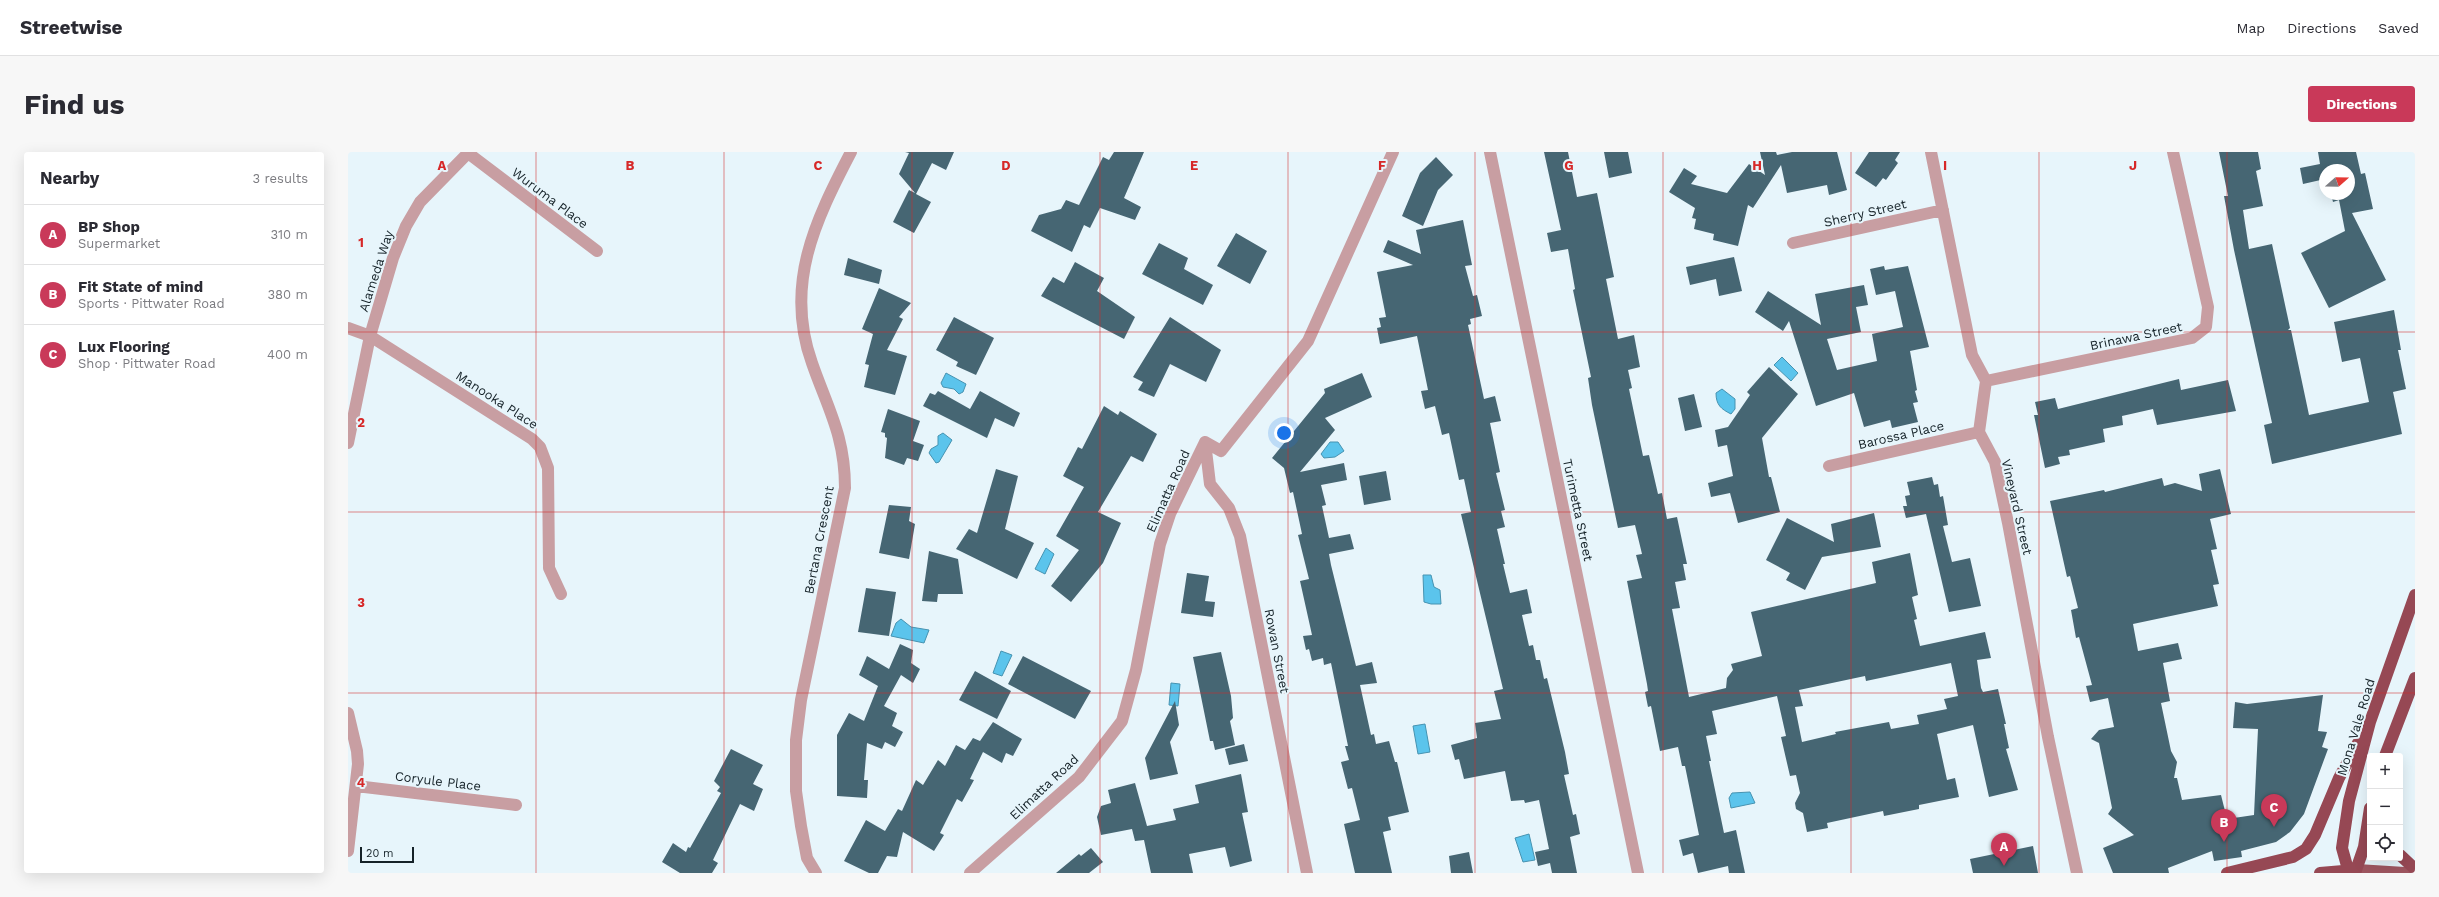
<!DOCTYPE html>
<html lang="en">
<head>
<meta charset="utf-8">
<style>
	:root { --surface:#fff; --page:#f7f7f7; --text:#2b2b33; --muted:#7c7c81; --line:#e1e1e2; --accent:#c93959 }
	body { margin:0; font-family:"Work Sans",sans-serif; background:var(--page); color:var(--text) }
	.controls { position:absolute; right:12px; bottom:12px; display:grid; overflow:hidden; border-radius:4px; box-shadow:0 4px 16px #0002 }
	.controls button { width:36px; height:36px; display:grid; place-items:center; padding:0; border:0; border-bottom:1px solid var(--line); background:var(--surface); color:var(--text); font:20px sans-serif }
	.compass { position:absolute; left:1971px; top:12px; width:36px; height:36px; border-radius:50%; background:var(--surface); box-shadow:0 4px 16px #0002; rotate:70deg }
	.scale { position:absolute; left:12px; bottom:10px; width:54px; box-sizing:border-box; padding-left:4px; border:2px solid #152228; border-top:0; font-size:11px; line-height:14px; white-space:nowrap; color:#152228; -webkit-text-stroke:3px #e7f5fb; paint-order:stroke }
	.you { position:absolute; left:936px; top:281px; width:14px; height:14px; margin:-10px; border:3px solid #fff; border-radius:50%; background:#1a73e8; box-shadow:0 0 0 6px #1a73e833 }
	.badge { display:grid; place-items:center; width:26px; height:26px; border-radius:50%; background:var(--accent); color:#fff; font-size:13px; font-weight:700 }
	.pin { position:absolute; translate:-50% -33px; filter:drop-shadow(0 1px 2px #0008) }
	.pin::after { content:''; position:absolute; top:21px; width:14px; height:12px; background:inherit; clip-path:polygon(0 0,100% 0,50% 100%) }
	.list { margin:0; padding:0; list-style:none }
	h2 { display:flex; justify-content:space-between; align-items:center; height:52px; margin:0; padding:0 16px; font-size:17px }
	h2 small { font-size:13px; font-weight:400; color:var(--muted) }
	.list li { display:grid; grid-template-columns:26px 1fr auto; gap:12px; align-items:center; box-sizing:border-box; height:60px; padding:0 16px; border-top:1px solid var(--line) }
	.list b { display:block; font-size:15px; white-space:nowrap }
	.list p { margin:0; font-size:13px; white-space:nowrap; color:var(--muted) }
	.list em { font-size:13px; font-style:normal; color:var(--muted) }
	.icon { flex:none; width:22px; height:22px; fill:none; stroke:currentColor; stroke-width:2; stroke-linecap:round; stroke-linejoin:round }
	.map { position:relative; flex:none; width:2067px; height:721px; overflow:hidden; border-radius:4px }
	header { display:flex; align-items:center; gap:24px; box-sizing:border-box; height:56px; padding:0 20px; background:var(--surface); border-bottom:1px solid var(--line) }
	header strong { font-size:19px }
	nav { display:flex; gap:22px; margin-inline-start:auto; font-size:14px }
	.intro { display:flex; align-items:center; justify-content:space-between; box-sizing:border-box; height:96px; padding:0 24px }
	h1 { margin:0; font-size:28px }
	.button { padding:10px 18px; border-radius:4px; background:var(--accent); color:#fff; font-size:14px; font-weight:700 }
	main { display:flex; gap:24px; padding:0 24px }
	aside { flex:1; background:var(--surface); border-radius:4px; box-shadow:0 4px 16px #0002 }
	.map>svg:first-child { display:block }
	.water { fill:#5bc4ec; stroke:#4693b1 }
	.building { fill:#466673; fill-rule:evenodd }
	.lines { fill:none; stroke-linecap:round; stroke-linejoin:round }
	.minor { stroke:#c89ea2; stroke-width:12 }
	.primary { stroke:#9e5660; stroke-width:12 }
	.trunk { stroke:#964854; stroke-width:12 }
	.grid { fill:none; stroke:#d62828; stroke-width:1; stroke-opacity:0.55 }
	.labels { text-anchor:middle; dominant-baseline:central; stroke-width:4; stroke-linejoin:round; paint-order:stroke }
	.street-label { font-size:13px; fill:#152228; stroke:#e7f5fb }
	.grid-label { font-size:13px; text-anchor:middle; font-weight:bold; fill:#d62828; stroke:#e7f5fb; stroke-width:4; stroke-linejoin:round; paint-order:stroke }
</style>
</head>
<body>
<header>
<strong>Streetwise</strong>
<nav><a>Map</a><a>Directions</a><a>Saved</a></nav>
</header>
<div class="intro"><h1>Find us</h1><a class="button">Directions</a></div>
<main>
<aside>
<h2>Nearby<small>3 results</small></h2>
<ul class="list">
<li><span class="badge">A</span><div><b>BP Shop</b><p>Supermarket</p></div><em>310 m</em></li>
<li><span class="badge">B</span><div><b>Fit State of mind</b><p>Sports · Pittwater Road</p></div><em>380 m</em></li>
<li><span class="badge">C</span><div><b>Lux Flooring</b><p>Shop · Pittwater Road</p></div><em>400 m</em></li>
</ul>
</aside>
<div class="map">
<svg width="2067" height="721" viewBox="0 0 2067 721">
	<rect width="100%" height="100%" fill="#e7f5fb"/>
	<path class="water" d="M1434 205 1450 221 1443 229 1426 213Z
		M598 221 618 232 615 240 611 242 606 237 595 235 593 231Z
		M1374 237 1387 247V257L1383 262C1373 257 1368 253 1368 241Z
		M595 281 604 288 591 310 588 311 581 301 583 297 590 293V284Z
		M982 290H990L996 299 987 305 976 306 973 302Z
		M698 396 706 402 697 422 687 417Z
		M1075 423H1083L1086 435 1092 438 1093 452H1083L1076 450Z
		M553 467 563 475 581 478 576 491 543 484 548 471Z
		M653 499 664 503 654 524 645 521Z
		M823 531 832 532 830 554 821 553Z
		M1077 572 1082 600 1070 602 1065 574Z
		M1402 640 1407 651 1383 656 1381 646 1384 641Z
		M1181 682 1187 708 1175 710 1167 686Z"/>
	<path class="building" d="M557 0H606L598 18 584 11 568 42 583 50 566 81 545 70 561 38 567 41 551 22 561 1Z
		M766 0H796L776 46 793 55 787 68 752 56 742 76 736 73 724 100 683 79 691 63 713 57 718 48 731 53 755 5 761 8Z
		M1196 0H1220L1229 45 1249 41 1266 125 1258 127 1270 187 1286 183 1292 215 1280 218 1284 236 1281 237 1295 304 1301 303 1310 342 1314 341 1319 367 1329 365 1339 412H1335L1338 428 1327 430 1332 456 1324 457 1341 545 1378 536 1379 526 1385 518 1383 512 1414 504 1403 460 1528 431 1524 410 1562 401 1570 443 1564 445 1569 467 1566 468 1572 494 1637 480 1643 506 1629 508 1633 536 1635 540 1650 537 1658 572H1656L1661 596 1658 597 1670 638 1641 645 1625 573 1589 582 1599 628 1607 626 1611 645 1571 653V657L1536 664 1535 659 1479 671 1480 676 1459 680 1455 661 1448 657 1447 651 1452 641 1448 623 1442 624 1433 585 1438 584 1429 544 1364 559 1369 582 1358 584 1363 609H1361L1376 681 1388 678 1397 721H1381L1380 714 1350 721 1345 701 1335 704 1331 688 1351 683 1337 614H1334L1330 595 1312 599 1303 554 1300 555 1297 540 1300 539 1299 532 1279 429 1294 426 1288 403 1294 402 1287 373 1270 376 1244 253 1240 226 1243 225 1225 138 1227 137 1220 97 1203 100 1199 81 1213 78ZM1603 511 1610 544 1596 547 1599 557 1569 563 1571 572 1543 577 1541 570 1487 580 1488 582 1454 590 1447 555 1455 554 1451 538 1517 524 1518 529Z
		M1256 0H1280L1284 21 1261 26Z
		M1412 0H1428L1429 3 1444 0H1489L1499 38 1481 43 1479 33 1439 41 1433 13 1405 56 1400 53 1390 94 1365 88 1366 82 1346 77 1348 67 1344 66 1347 56 1321 40 1336 16 1349 24 1343 32 1379 41 1401 12 1417 23Z
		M1521 0H1552L1547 8 1550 11 1538 28 1535 26 1528 35 1507 21Z
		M1871 0H1910L1913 17 1908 19 1915 54 1895 58 1901 97 1924 92 1942 176 1940 178H1943L1961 263 2021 250 2012 206 1994 210 1986 170 2046 158 2053 198H2050L2058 237 2045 240 2054 282 1924 312 1916 273 1924 271 1886 98 1876 44H1880Z
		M1970 0H2008L2013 22 2017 21 2025 57 2004 61 2038 128 1981 156 1953 101 1997 79 1991 48 1985 50 1983 42H2001V18H1977V27L1955 32 1952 16 1972 12Z
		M1088 5 1105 23 1090 38 1075 74 1054 64 1072 21Z
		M1115 68 1124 113 1117 114 1125 144 1129 143 1134 164 1122 167 1123 172 1120 173 1136 247 1147 244 1153 269 1142 271 1152 320 1148 321 1157 358 1153 359 1157 375 1149 377 1157 412H1155L1162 441 1179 437 1184 461 1174 463 1181 494 1185 493 1188 508H1192L1196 527 1199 526 1217 600 1221 622 1216 623 1225 663 1228 662 1232 682 1222 685 1229 721H1204L1202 711 1190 714 1187 700 1201 697 1191 648 1177 651 1176 648 1163 649 1157 619 1116 627 1111 607 1107 608 1103 593 1129 586 1127 571 1153 567 1146 539 1155 537 1113 362 1123 360 1116 327 1111 328 1101 281 1094 283 1087 254 1077 257 1073 239 1080 238 1069 184 1032 192 1029 176 1033 175 1031 166 1038 165 1029 120 1065 113 1035 100 1040 88 1073 102 1068 78Z
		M888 81 919 99 902 132 869 114Z
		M811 91 840 106 836 117 865 133 855 153 794 122Z
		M1386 105 1394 139 1371 144 1368 127 1342 133 1338 115Z
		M500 106 534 118 531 132 496 123Z
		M727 110 756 126 749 139 787 165 776 187 693 144 705 125 716 131Z
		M1536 114 1537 118 1560 114 1581 195 1562 199 1569 238 1567 239 1570 250 1565 251 1570 270 1544 276 1542 268 1516 275 1506 241 1468 254 1441 169 1435 179 1407 160 1420 139 1473 173 1467 142 1516 133 1520 153 1508 155 1513 180 1479 187 1489 218 1529 209 1524 182 1555 175 1547 139 1528 143 1522 117Z
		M531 136 563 151 551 165 555 167 539 198 559 204 547 243 516 235 521 213 517 212 525 182 514 177Z
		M606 165 646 186 628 223 608 214 610 210 588 198Z
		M822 165 873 198 858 230 822 212 806 245 790 238 795 230 785 225Z
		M1421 215 1450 242 1414 286 1421 325H1423L1432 360 1390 371 1382 341 1363 345 1360 331 1385 324 1379 293 1370 295 1367 278 1380 275 1402 243 1399 240Z
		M1014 221 1024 245 977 266 987 278 952 320 996 311 999 328 973 333 978 353 974 354 981 386 1002 382 1006 397 981 402 983 413 1008 514 1024 510 1029 531 1012 533 1023 583 1026 582 1028 592 1041 589 1047 610H1049L1061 660 1040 665 1043 678 1035 680 1044 721H1007L996 672 1012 668 1004 636 1000 637 993 610 1001 608 997 594H1000L983 511 976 513 975 506 964 509 961 497 958 498 955 484 964 483 952 429 961 427 950 383 954 382 945 340 942 341 936 316 924 306 977 241 976 237Z
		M1831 227 1833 238 1880 228 1888 259 1809 273 1805 257 1774 264 1775 273 1755 277 1757 290 1721 298 1722 303 1710 305 1712 312 1697 316 1686 263H1690L1687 250 1707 246 1710 257Z
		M590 239 622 257 632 239 672 261 666 275 647 266 639 286 575 254 582 241 587 243Z
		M1346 242 1354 275 1337 279 1330 246Z
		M756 254 770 263 772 259 809 282 795 310 783 304 750 360 773 371 755 411 723 450 703 434 731 398 708 384 736 335 715 324 730 295 734 297Z
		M540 257 572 269 565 289 576 293 570 309 559 306 556 313 537 306 539 286 537 285V281L533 280Z
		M648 317 670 324 657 377 686 391 669 427 608 397 621 377 629 381Z
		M1872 317 1883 362 1862 367 1869 397 1863 398 1871 432 1865 433 1870 454 1785 472 1790 499 1830 491 1834 507 1815 511 1822 549 1813 551 1823 599 1829 610 1826 626H1829L1834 648 1873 643 1879 667 1906 663 1910 577 1885 576 1887 550 1899 552 1975 543 1970 579 1979 580 1974 595 1980 597 1956 662 1942 680 1928 690 1893 699 1894 705 1866 709 1864 699 1820 716 1821 721H1765L1755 696 1786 683 1760 662 1764 656 1751 591 1743 587 1751 578 1766 575 1760 546 1742 550 1738 534 1744 533 1731 485 1728 486 1723 458 1730 456 1722 424 1719 425 1702 349 1756 338 1757 340 1814 326 1816 334 1827 331 1854 339 1851 322Z
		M1038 319 1043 348 1016 353 1011 324Z
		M1584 325 1586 333 1590 332 1592 345 1595 344 1600 373 1595 374 1604 410 1622 406 1633 454 1601 460 1578 362 1558 366 1555 354H1559L1557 344 1562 343 1559 330Z
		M541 353 563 355 561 369 567 372 561 407 531 401Z
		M1526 361 1533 395 1474 405 1457 438 1438 428 1442 421 1418 408 1439 366 1486 390 1483 372Z
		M581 399 610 407 615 442H590L589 450 574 449Z
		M839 421 861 424 857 449 867 450 865 465 833 461Z
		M518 436 548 440 541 484 510 480Z
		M552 492 565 498 563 511 572 517 565 531 553 523 536 554 549 561 544 574 555 580 547 595 537 590 534 597 519 591 516 628H520L519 646 489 644V583L501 561 516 569 530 534 511 523 519 504 541 517Z
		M873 500 883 544 885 566 882 569 887 593 867 598 865 589H862L845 505Z
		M675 504 743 539 727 567 660 532Z
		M627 519 663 539 649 567 611 548Z
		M827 549 831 573 822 590 830 622 802 628 797 606Z
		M645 570 674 587 665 604 658 601 654 611 635 600 622 627 626 628 614 650 609 647 592 681 596 683 586 699 555 680 549 705 539 704 530 721H521L496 709 518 668 537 679 550 657 554 659 568 628 575 633 590 608 597 614 608 593 617 598 625 586 632 589Z
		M896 592 900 609 881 613 877 597Z
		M383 597 415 613 405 632 415 637 406 659 392 652 365 708 370 711 364 721H332L314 710 325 691 338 700 340 695 342 696 373 641 369 639 372 635 366 629Z
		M893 622 900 660 894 661 904 709 882 715 877 695 841 702 845 721H803L796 688 787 689 784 677 753 683 749 665 753 654 763 651 760 638 787 631 799 674 828 668 825 657 851 651 847 633Z
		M1685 694 1690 721H1625L1622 707Z
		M743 696 755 710 741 721H708L731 702 733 704Z
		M1121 700 1125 721H1103L1101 704Z"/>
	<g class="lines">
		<path class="minor" d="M1142 0 1290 721
			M1583 0 1624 203 1638 229 1631 280 1647 310 1660 371 1700 585 1729 721
			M120 1 249 99
			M1445 91 1595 58
			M0 176 22 184 184 287 192 295 200 316 201 416 213 442
			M1638 229 1844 186 1858 175 1860 155 1825 0
			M857 290 862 332 881 356 892 384 959 721
			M0 291 22 184 45 106 58 74 72 50 121 0
			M1481 314 1631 280
			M0 561 9 599 10 612 0 699
			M8 634 168 653
			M468 721 459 706 453 674 448 639V588L453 548 497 336C497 284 480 257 464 211 436 133 467 69 503 0
			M622 721 731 625 774 569 788 518 812 392 822 362 857 290 873 299 960 189 1045 0"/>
		<path class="primary" d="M2009 718 2057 721"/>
		<path class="trunk" d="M2037 604 2067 526
			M2052 703 2067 717
			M1879 721 1945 705 1958 697 1967 683 1991 626 2011 589
			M1972 721 2007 718
			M2001 721 1994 696 2001 649 2022 570 2067 443
			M2007 721 2016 695 2022 656"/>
	</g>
	<path class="grid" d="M188 0V721M376 0V721M564 0V721M752 0V721M940 0V721M1127 0V721M1315 0V721M1503 0V721M1691 0V721M1879 0V721M0 180H2067M0 360H2067M0 541H2067"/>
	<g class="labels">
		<g class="street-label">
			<text transform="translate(202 46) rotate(37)">Wuruma Place</text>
			<text transform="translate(1517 61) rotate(-13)">Sherry Street</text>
			<text transform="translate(28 119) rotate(-72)">Alameda Way</text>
			<text transform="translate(1788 184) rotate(-12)">Brinawa Street</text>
			<text transform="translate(149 248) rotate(33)">Manooka Place</text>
			<text transform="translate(1553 283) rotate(-13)">Barossa Place</text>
			<text transform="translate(820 339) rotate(-66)">Elimatta Road</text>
			<text transform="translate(1669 355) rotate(77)">Vineyard Street</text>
			<text transform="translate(1230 358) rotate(78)">Turimetta Street</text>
			<text transform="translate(471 388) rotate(-79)">Bertana Crescent</text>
			<text transform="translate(929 499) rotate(79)">Rowan Street</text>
			<text transform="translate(2008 575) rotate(-73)">Mona Vale Road</text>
			<text transform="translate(90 629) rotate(7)">Coryule Place</text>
			<text transform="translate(696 635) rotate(-43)">Elimatta Road</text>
		</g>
	</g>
	<g class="grid-label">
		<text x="94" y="18">A</text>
		<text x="282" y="18">B</text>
		<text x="470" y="18">C</text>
		<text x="658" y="18">D</text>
		<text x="846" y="18">E</text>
		<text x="1034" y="18">F</text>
		<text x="1221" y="18">G</text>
		<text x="1409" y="18">H</text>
		<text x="1597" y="18">I</text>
		<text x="1785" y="18">J</text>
		<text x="13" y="95">1</text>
		<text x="13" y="275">2</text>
		<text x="13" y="455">3</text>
		<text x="13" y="635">4</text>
	</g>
</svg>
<div class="controls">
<button>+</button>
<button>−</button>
<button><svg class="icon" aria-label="locate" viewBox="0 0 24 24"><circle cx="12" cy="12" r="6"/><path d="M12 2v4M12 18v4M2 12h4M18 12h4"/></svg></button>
</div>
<svg class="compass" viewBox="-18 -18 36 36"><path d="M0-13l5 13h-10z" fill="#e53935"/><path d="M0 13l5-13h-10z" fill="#7c7c81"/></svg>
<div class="scale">20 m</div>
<div class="you"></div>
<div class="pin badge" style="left:1656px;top:714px">A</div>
<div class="pin badge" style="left:1876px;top:690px">B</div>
<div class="pin badge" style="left:1926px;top:675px">C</div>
</div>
</main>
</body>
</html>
